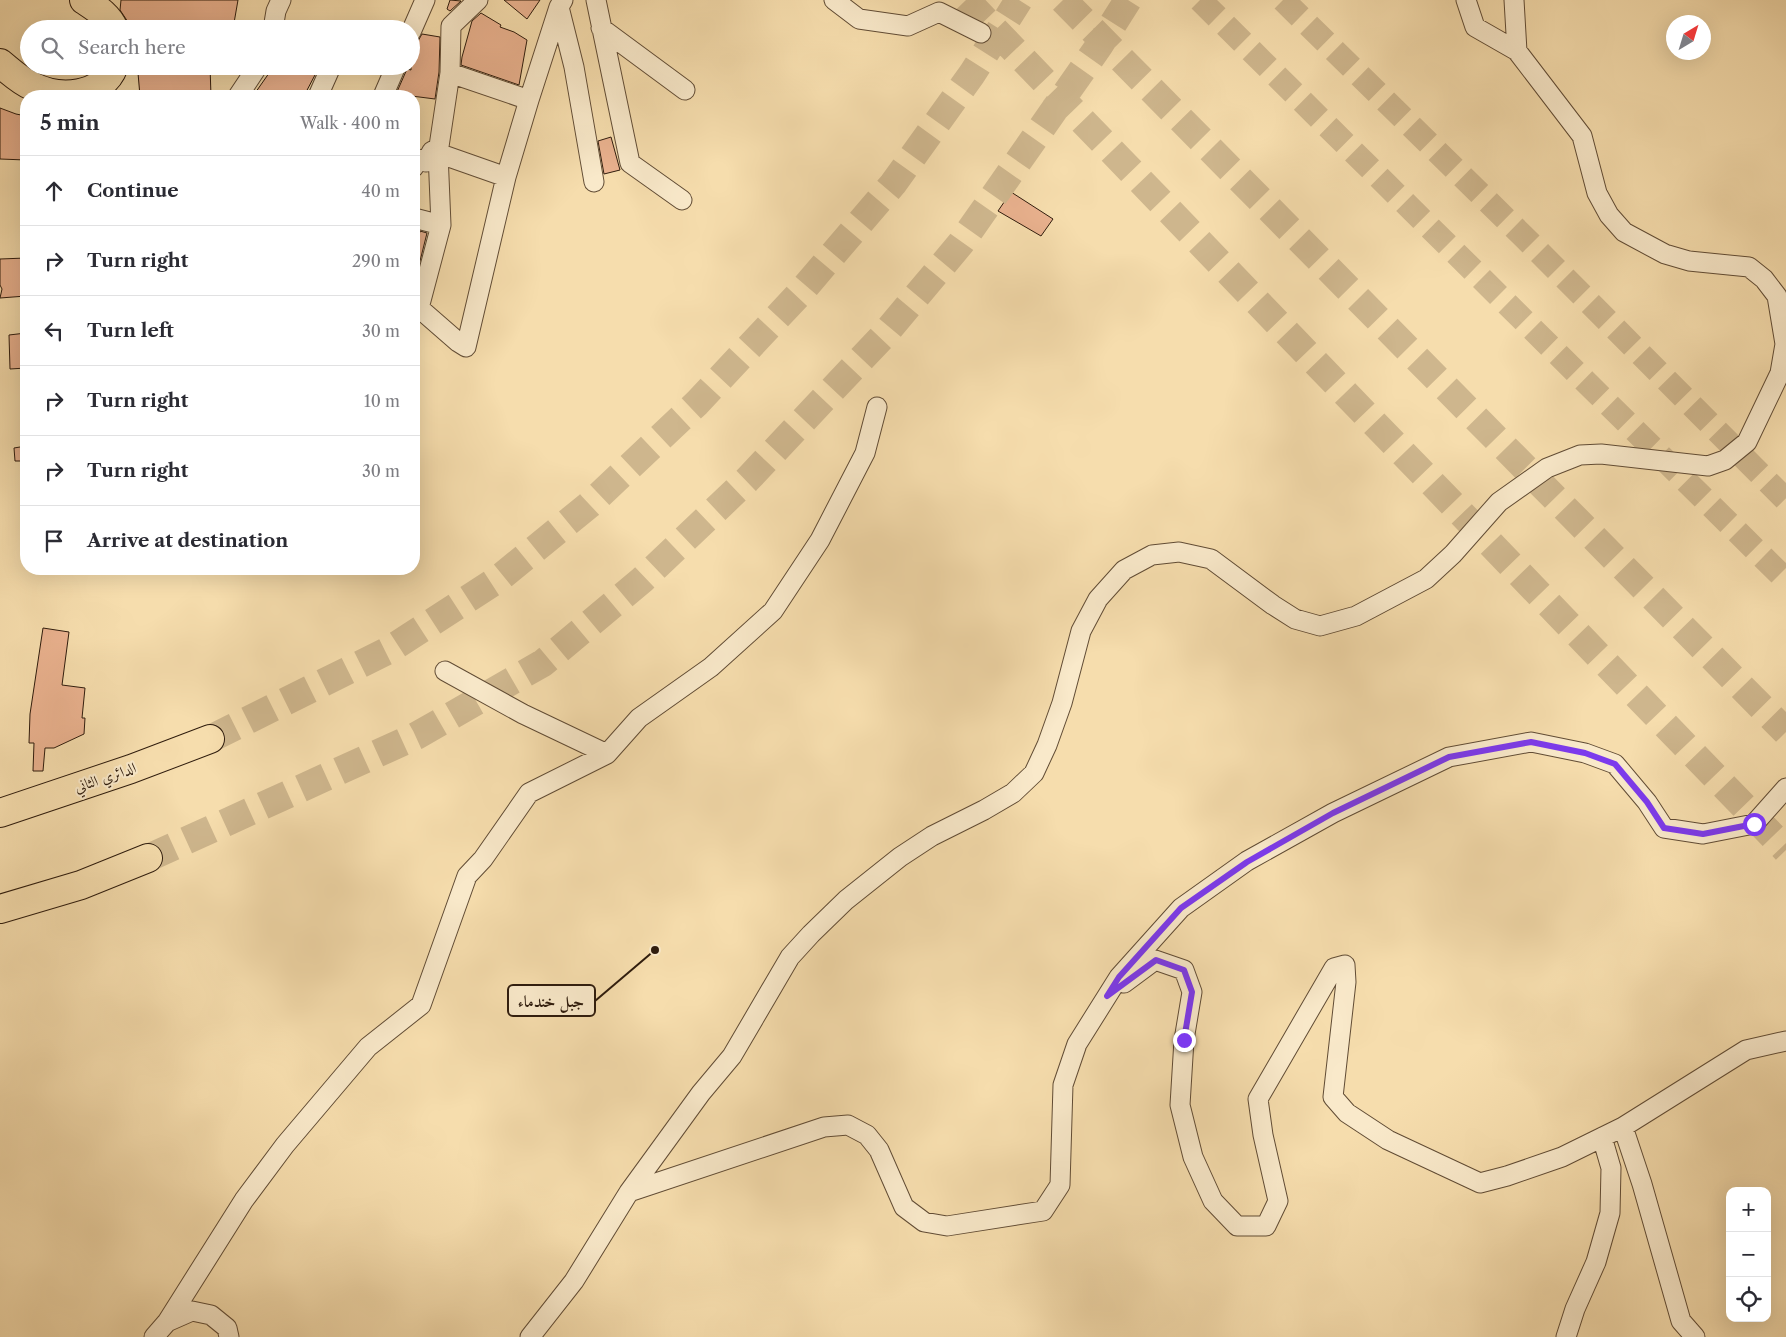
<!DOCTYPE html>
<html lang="en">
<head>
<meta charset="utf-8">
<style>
	:root { --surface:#fff; --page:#f2f2f3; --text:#2b2b33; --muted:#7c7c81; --line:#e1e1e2 }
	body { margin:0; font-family:"Libre Caslon Text",Amiri,serif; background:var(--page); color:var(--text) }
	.controls { position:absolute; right:15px; bottom:15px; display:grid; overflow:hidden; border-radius:10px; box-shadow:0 5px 20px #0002 }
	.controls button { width:45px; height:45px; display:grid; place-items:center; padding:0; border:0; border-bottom:1px solid var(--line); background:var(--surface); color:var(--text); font:25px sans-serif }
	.compass { position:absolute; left:1666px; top:15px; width:45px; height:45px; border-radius:50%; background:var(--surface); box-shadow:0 5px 20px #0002; rotate:38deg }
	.stop { position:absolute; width:15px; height:15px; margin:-11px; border:4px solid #7c3aed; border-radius:50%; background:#fff }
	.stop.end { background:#7c3aed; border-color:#fff; box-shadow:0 1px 5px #0008 }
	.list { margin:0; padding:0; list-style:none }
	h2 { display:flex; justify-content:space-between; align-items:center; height:65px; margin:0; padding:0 20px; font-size:21px }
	h2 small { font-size:16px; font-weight:400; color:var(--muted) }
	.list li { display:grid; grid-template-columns:32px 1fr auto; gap:15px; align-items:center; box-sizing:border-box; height:70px; padding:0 20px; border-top:1px solid var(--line) }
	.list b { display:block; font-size:19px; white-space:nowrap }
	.list em { font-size:16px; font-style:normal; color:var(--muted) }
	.icon { flex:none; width:28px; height:28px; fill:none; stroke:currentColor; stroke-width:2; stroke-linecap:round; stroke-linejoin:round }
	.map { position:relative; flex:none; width:1786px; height:1337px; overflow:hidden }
	.search { position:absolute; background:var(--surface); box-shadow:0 5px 20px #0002; left:20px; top:20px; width:400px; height:55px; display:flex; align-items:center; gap:12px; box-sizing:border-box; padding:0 18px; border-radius:28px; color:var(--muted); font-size:19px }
	.panel { position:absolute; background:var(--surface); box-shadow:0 5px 20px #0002; left:20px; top:90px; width:400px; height:485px; border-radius:20px }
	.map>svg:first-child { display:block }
	.building { fill:#eab28f; stroke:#2f1c0d }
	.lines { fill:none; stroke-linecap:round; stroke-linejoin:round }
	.major-tunnel { stroke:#ceb68d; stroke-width:24; stroke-dasharray:24 12; stroke-linecap:butt }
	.highway-tunnel { stroke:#ceb68d; stroke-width:28; stroke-dasharray:28 14; stroke-linecap:butt }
	.minor-casing { stroke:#614c35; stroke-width:21 }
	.highway-casing { stroke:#2f1c0d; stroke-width:30 }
	.minor { stroke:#f9e9ca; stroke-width:19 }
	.highway { stroke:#f6ddad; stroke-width:28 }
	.route { stroke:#7c3aed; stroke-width:6 }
	.labels { text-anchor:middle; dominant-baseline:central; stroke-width:4; stroke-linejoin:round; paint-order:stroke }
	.street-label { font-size:15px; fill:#2f1c0d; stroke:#f9e9ca }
	.leader { fill:none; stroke:#2f1c0d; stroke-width:2 }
	.callout-dot { fill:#2f1c0d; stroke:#f9e9ca; stroke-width:2 }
	.callout { fill:#f9e9ca; stroke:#2f1c0d; stroke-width:2 }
	.callout-label { font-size:16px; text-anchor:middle; font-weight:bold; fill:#2f1c0d }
</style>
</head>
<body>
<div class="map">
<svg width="1786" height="1337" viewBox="0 0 1786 1337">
	<rect width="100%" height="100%" fill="#f6ddad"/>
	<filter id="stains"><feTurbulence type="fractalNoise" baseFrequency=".004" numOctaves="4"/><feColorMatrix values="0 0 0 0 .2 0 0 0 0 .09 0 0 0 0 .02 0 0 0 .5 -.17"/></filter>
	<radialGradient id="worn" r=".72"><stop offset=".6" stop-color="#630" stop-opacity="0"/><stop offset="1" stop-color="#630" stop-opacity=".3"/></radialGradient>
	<path class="building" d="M121 0H238L234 23 229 29H130L128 22 120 10Z
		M450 0 461 1 450 11 447 9Z
		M504 0H540L527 19Z
		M481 13 501 25 500 27 514 32 527 40 519 85 461 65 462 57 472 21Z
		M422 34 440 37 439 72 435 99 396 94 407 69 411 70V43L418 41Z
		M141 66H210L211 96H140L138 73 141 72Z
		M274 66H304L316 73 304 96H253Z
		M0 108 16 114 26 116V160L0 159Z
		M611 137 620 170 604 174 598 141Z
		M1011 192 1053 219 1041 236 998 211Z
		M420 231 427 233 418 269 414 268V261Z
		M26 258V296L0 298 2 289 0 285V259Z
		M26 333V368L10 369 9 335Z
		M26 446V461H15L14 448Z
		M43 628 69 632 62 685 85 688 82 718H85L84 734 54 748H45L43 771H33L34 743H29L30 714Z"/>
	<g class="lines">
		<path class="major-tunnel" d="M1200 0 1786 580
			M1283 0 1523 236 1786 500"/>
		<path class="highway-tunnel" d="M966 0 1786 850
			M1063 0 1786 732
			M210 739 389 650 497 580 589 505 697 403 800 293 893 184 972 74 1019 0
			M148 858 416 736 543 663 642 580 747 480 884 335 961 243 1099 46 1128 0"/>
		<g class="minor-casing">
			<path id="minor" d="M596 0 630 163 682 200
				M834 0 859 19 908 26 939 12 981 33
				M1466 0 1475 27 1517 51
				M559 7 574 67 594 182
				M601 28 685 90
				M273 29 276 11 281 0
				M411 32 425 0
				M450 73 529 100
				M238 96 258 66
				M318 96 330 69 327 66
				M383 96 396 66
				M414 167 418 159 426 162 432 151 506 177
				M414 218 441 225
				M414 303 419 308 441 225 438 153 450 73 451 26 478 0
				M419 308 458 342 466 347 506 177 529 100 559 7 563 0
				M445 671 523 714 607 754
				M1124 983 1155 960 1184 970 1192 992 1184 1040 1180 1105 1193 1157 1213 1201 1237 1226H1266L1278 1201 1263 1135 1258 1099 1334 968 1345 965 1346 982 1333 1097 1347 1113 1388 1140 1480 1183 1507 1176 1562 1157 1623 1127 1642 1184 1681 1321 1695 1337
				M1623 1127 1746 1050 1786 1041
				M629 1192 824 1127 848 1125 867 1135 879 1150 904 1207 924 1222 947 1226 1043 1211 1060 1185 1063 1085 1077 1044 1119 977 1181 908 1247 861 1333 813 1449 757 1531 742 1585 753 1615 764 1647 802 1664 828 1703 834 1754 824 1786 788
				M167 1322 244 1200 285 1145 368 1047 421 1005 467 876 483 859 529 793 607 754 639 718 711 667 773 611 820 540 865 453 877 407
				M154 1337 167 1322 192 1311 211 1315 227 1328 229 1337
				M530 1337 574 1281 629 1192 701 1093 732 1056 790 957 811 934 846 900 900 857 932 836 984 810 1013 793 1034 773 1047 745 1062 703 1081 631 1098 599 1124 570 1152 555 1179 552 1211 559 1273 605 1295 619 1320 626 1356 616 1426 579 1453 554 1499 502 1547 468 1580 455 1601 454 1708 466 1725 460 1747 442 1780 373 1785 344 1777 296 1764 279 1749 267 1689 261 1665 254 1624 232 1609 215 1597 193 1582 136 1517 51 1514 0
				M1566 1337 1575 1309 1596 1262 1610 1213 1611 1168 1602 1137"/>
		</g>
		<g class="highway-casing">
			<path id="highway" d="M84 0C96 8 108 15 114 29
				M0 63C10 71 20 81 32 86 59 100 102 98 114 66
				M0 813 131 769 210 739
				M0 909 81 885 148 858"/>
		</g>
		<use href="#minor" class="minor"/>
		<use href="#highway" class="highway"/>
	</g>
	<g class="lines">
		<path class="route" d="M1184 1040 1192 992 1184 970 1156 960 1107 996 1119 977 1181 908 1247 862 1333 813 1449 757 1531 742 1585 753 1615 764 1647 802 1664 828 1703 834 1754 824"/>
	</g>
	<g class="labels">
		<g class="street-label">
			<text transform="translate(105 777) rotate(-19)">الدائري الثاني</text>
		</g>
	</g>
	<path class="leader" d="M655 950L595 1001"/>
	<circle class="callout-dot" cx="655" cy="950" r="5"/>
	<rect class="callout" x="508" y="985" width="87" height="31" rx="5"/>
	<g class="callout-label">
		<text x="551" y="1007">جبل خندماء</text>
	</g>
	<rect width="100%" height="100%" filter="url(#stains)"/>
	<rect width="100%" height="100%" fill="url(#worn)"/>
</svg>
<div class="controls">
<button>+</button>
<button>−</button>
<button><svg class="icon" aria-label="locate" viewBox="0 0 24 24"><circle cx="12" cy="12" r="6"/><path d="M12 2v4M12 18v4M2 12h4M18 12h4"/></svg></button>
</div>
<svg class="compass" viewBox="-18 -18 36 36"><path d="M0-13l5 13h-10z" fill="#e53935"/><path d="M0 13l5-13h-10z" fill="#7c7c81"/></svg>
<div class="stop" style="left:1754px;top:824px"></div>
<div class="stop end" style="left:1184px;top:1040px"></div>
<div class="search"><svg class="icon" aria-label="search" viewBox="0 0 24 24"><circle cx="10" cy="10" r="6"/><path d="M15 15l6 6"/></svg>Search here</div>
<section class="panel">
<h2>5 min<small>Walk · 400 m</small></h2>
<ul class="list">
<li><svg class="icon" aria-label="ahead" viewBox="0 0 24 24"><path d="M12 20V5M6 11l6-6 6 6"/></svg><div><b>Continue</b></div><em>40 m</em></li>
<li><svg class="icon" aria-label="right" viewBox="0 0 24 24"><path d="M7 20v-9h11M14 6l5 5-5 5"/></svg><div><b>Turn right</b></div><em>290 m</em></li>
<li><svg class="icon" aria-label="left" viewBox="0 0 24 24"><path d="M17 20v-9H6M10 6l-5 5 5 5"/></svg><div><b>Turn left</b></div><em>30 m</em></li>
<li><svg class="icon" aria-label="right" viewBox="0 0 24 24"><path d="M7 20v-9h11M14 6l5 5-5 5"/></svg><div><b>Turn right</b></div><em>10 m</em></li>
<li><svg class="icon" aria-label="right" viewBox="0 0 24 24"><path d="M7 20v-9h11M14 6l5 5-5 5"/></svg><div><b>Turn right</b></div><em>30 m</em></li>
<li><svg class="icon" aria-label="arrive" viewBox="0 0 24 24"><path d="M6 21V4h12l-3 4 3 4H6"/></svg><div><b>Arrive at destination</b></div></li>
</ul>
</section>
</div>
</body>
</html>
